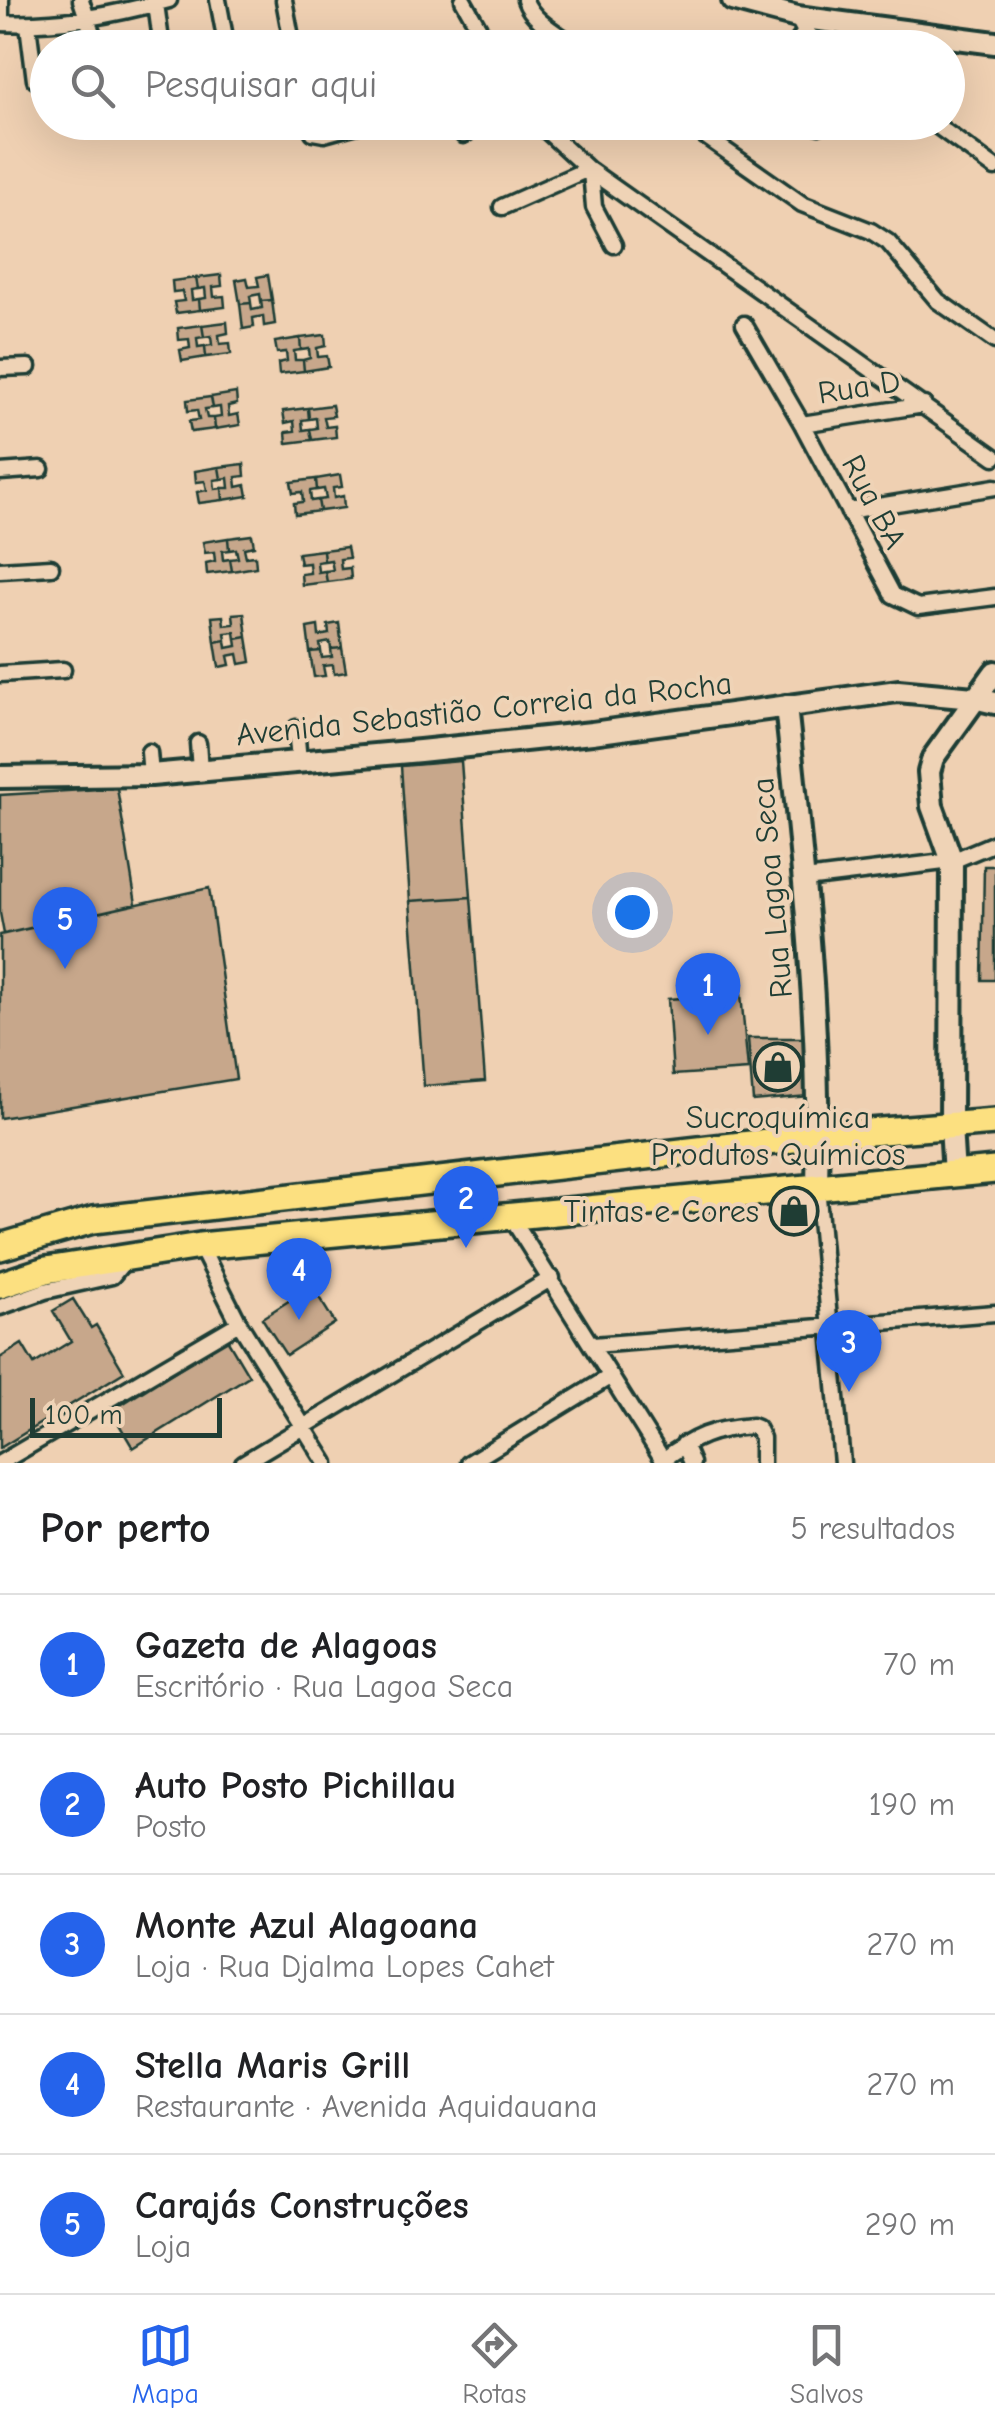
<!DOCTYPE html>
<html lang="pt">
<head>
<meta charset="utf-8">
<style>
	:root { --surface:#fff; --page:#f6f6f6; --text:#202124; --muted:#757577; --line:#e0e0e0; --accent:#2563eb }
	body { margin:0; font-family:"Comic Neue",sans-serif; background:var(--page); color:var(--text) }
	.scale { position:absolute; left:30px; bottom:25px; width:192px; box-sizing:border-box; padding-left:10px; border:5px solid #1f3d34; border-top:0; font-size:28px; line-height:35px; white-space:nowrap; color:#1f3d34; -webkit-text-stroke:8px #efd3b6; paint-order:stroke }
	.you { position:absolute; left:632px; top:912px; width:35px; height:35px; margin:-25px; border:8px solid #fff; border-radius:50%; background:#1a73e8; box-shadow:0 0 0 15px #1a73e833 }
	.badge { display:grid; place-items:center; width:65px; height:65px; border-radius:50%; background:var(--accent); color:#fff; font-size:32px; font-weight:700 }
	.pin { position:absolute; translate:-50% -82px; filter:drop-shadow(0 2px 5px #0008) }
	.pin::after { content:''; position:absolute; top:52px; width:35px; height:30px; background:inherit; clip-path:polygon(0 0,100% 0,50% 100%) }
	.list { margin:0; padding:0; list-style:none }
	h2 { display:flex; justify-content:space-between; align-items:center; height:130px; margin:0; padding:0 40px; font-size:42px }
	h2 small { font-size:32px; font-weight:400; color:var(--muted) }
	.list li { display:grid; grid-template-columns:65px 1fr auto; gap:30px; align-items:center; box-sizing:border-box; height:140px; padding:0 40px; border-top:2px solid var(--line) }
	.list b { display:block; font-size:38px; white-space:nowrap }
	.list p { margin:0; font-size:32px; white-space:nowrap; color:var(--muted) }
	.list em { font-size:32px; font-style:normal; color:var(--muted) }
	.icon { flex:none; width:55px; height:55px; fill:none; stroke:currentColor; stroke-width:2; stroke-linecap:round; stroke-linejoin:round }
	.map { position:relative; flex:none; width:995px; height:1463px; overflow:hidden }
	.search { position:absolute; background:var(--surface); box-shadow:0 10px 40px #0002; left:30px; right:30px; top:30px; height:110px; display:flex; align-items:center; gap:25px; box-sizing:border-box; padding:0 35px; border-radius:55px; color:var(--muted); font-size:38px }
	.sheet { height:830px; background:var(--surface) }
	nav { display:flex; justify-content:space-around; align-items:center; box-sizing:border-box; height:140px; border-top:2px solid var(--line); background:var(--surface); font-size:28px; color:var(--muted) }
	nav a { display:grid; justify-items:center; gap:5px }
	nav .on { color:var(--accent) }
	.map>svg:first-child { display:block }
	.building { fill:#c7a78b; stroke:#1f3d34; stroke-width:2.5 }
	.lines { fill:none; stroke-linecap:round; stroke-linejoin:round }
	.street-casing { stroke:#1f3d34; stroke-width:21 }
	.secondary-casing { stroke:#1f3d34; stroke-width:28 }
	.highway-casing { stroke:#1f3d34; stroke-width:32 }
	.street { stroke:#efd3b6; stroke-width:14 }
	.secondary { stroke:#efd3b6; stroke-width:20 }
	.highway { stroke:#fce080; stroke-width:25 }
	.labels { text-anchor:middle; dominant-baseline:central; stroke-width:8; stroke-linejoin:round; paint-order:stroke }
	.street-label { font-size:32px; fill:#1f3d34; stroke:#efd3b6 }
	.poi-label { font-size:32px; fill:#1f3d34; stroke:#efd3b6 }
</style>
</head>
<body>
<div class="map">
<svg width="995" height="1463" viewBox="0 0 995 1463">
	<rect width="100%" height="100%" fill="#efd0b2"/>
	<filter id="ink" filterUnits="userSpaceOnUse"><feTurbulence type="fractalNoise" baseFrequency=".01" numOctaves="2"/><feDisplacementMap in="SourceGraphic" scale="20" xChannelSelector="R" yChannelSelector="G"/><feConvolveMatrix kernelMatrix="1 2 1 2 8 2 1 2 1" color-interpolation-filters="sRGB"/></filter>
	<g filter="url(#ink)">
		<path class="building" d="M221 275 222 286 213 287 214 297 224 296 225 307 200 310 199 299 206 298 205 288 198 289 196 278Z
			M268 275 272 300 261 301 260 294 250 296 251 303 240 304 236 280 247 278 249 287 259 286 257 277Z
			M196 278 198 289 191 290 192 300 199 299 200 310 176 313 174 302 184 301 182 291 173 292 172 281Z
			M272 300 275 324 264 326 263 316 253 318 254 327 243 329 240 304 251 303 252 310 262 308 261 301Z
			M227 322 228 333 219 335 220 344 230 343 231 354 206 357 205 346 212 345 211 336 204 337 202 325Z
			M202 325 204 337 197 338 198 347 205 346 206 357 182 361 180 350 190 348 189 339 179 340 178 328Z
			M325 335 326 346 317 348 318 357 327 356 329 367 304 371 303 360 310 358 309 349 301 350 300 338Z
			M300 338 301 350 294 351 295 360H303L304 371 279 374 278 363 287 361 286 352 277 353 275 342Z
			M236 393 237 404 228 406 229 416 238 414 240 425 215 429 214 418 221 417 220 407 213 408 211 397Z
			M211 397 213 408 205 409 207 418H214L215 429 191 432 189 421 199 420 197 410 188 411 187 400Z
			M332 405 334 416 324 417 326 427 335 426 336 437 312 440 310 429 317 428 316 418 309 419 308 408Z
			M308 408 309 419 302 420 303 430 310 429 312 440 287 443 286 432 295 431 294 421 285 423 283 411Z
			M244 464 245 476 236 477 237 487 246 485 248 496 223 500 222 488H229L228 478 221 479 219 467Z
			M219 467 221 479 214 480 215 489 222 488 223 500 199 503 197 492 207 490 205 481 196 482 195 471Z
			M340 475 342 487 333 488 334 498 343 496 344 508 320 511 318 500 326 499 324 489 317 490 316 479Z
			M316 479 317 490 310 491 311 501 318 500 320 511 295 514 294 503 303 502 302 492 293 493 291 482Z
			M252 535 254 546 244 548 246 557 255 556 256 567 232 571 230 559 238 558 236 549 229 550 228 538Z
			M228 538 229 550 222 551 223 560 230 559 232 571 207 574 206 563 215 561 214 552 205 553 203 542Z
			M347 547 349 558 340 559 341 569 350 568 351 579 327 582 325 571 333 570 331 560 324 561 323 550Z
			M323 550 324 561 317 562 318 572 325 571 327 582 302 585 301 574 310 573 309 563 300 564 298 553Z
			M244 613 247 637 236 639 235 632 225 633 226 640 215 642 212 617 223 616 224 625 234 624 233 614Z
			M339 623 342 648 331 649 330 642 320 644 321 651 310 652 307 628 318 626 319 636 329 634 328 625Z
			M247 637 251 662 240 664 238 654 228 656 230 665 219 667 215 642 226 640 227 648 237 646 236 639Z
			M342 648 346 672 334 674 333 665 323 666 325 676 314 677 310 652 321 651 322 658 332 657 331 649Z
			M461 761 471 897 410 901 401 766Z
			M117 788 136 904 4 934 0 913V795Z
			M984 866H995V980H982Z
			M209 888 236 1079 0 1118V935Z
			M471 897 485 1081 424 1086 410 901Z
			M741 994 748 1070 673 1075 668 999Z
			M748 1038H804L808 1096 753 1101Z
			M312 1286 335 1323 286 1355 262 1318Z
			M73 1299 91 1328 96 1325 124 1372 0 1448V1358L22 1344 34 1364 71 1341 53 1311Z
			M227 1339 249 1376 133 1448 111 1411Z"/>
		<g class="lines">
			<g class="street-casing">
				<path id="street" d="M1 0V23
					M81 0 97 48
					M218 0 227 48
					M284 0 293 48
					M463 0 490 48
					M525 0C532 21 560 35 578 48
					M156 4 162 48
					M797 17 805 32 827 48
					M0 23C58 26 113 15 169 0
					M28 25 35 80
					M793 48 805 32
					M308 122 313 132 324 134 368 122
					M537 122 588 169 995 457
					M685 122 802 204 871 231 888 242 938 301 995 341
					M814 122 819 126
					M932 122 995 168
					M463 135 487 122
					M591 171 594 207 614 245
					M502 207 588 169
					M744 324 802 424 893 595 918 607 995 597
					M0 368 28 367
					M802 424 924 405
					M0 472 41 469
					M848 511 995 487
					M0 570 51 567
					M0 674 63 670
					M296 728 299 761
					M198 743 200 770
					M149 752 151 775
					M805 879 952 861 995 843
					M817 1186 842 1463
					M509 1214 665 1463
					M200 1246 239 1323 326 1463
					M0 1307 45 1291 112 1276 126 1259
					M593 1345 995 1313
					M684 1444 692 1463
					M663 1460C695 1436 712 1429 752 1426L757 1428 762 1438V1463
					M0 1463 239 1323
					M243 1463 552 1278
					M469 1463 611 1376"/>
			</g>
			<g class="secondary-casing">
				<path id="secondary" d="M733 0 797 17 995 43
					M786 706C803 865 821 1026 817 1186
					M0 777 151 775 420 751 592 733 898 691 974 698 995 703
					M954 1175 951 1126 952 861 932 806 929 772 933 758 995 672"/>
			</g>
			<g class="highway-casing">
				<path id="highway" d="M0 1247 93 1220 819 1136 995 1122
					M0 1285 46 1270 200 1246 995 1170"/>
			</g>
			<use href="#street" class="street"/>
			<use href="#secondary" class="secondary"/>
			<use href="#highway" class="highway"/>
		</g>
	</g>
	<defs>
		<g id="shop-ring" transform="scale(2.5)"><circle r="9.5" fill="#efd3b6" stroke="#1f3d34" stroke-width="1.5"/><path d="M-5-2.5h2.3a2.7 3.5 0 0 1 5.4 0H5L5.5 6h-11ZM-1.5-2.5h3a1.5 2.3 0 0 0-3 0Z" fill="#1f3d34"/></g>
	</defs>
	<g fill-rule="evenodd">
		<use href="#shop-ring" x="778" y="1067"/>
		<use href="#shop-ring" x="794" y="1211"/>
	</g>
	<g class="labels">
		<g class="street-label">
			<text transform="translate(859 387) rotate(-9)">Rua D</text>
			<text transform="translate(874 502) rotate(62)">Rua BA</text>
			<text transform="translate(484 709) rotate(-6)">Avenida Sebastião Correia da Rocha</text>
			<text transform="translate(772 888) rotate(-95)">Rua Lagoa Seca</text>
		</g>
		<g class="poi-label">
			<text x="778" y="1117">Sucroquímica<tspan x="778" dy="37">Produtos Químicos</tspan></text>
			<text x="759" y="1211" text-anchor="end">Tintas e Cores</text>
		</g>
	</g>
</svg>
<div class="scale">100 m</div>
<div class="you"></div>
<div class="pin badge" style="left:708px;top:1035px">1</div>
<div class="pin badge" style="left:466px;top:1248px">2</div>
<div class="pin badge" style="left:849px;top:1392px">3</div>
<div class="pin badge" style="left:299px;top:1320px">4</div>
<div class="pin badge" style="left:65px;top:969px">5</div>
<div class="search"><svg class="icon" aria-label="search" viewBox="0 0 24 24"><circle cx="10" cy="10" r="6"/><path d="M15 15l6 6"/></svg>Pesquisar aqui</div>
</div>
<section class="sheet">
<h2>Por perto<small>5 resultados</small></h2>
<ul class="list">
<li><span class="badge">1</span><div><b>Gazeta de Alagoas</b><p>Escritório · Rua Lagoa Seca</p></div><em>70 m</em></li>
<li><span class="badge">2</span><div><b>Auto Posto Pichillau</b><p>Posto</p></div><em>190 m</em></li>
<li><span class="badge">3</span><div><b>Monte Azul Alagoana</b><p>Loja · Rua Djalma Lopes Cahet</p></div><em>270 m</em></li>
<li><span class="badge">4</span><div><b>Stella Maris Grill</b><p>Restaurante · Avenida Aquidauana</p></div><em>270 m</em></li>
<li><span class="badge">5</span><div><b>Carajás Construções</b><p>Loja</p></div><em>290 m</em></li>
</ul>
</section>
<nav>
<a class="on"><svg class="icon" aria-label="map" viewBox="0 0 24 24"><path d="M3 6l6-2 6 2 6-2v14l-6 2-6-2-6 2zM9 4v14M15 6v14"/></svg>Mapa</a>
<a><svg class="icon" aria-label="directions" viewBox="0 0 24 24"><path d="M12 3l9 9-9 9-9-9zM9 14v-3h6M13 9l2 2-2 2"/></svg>Rotas</a>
<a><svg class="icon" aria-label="saved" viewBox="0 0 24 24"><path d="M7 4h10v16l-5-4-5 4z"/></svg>Salvos</a>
</nav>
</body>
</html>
